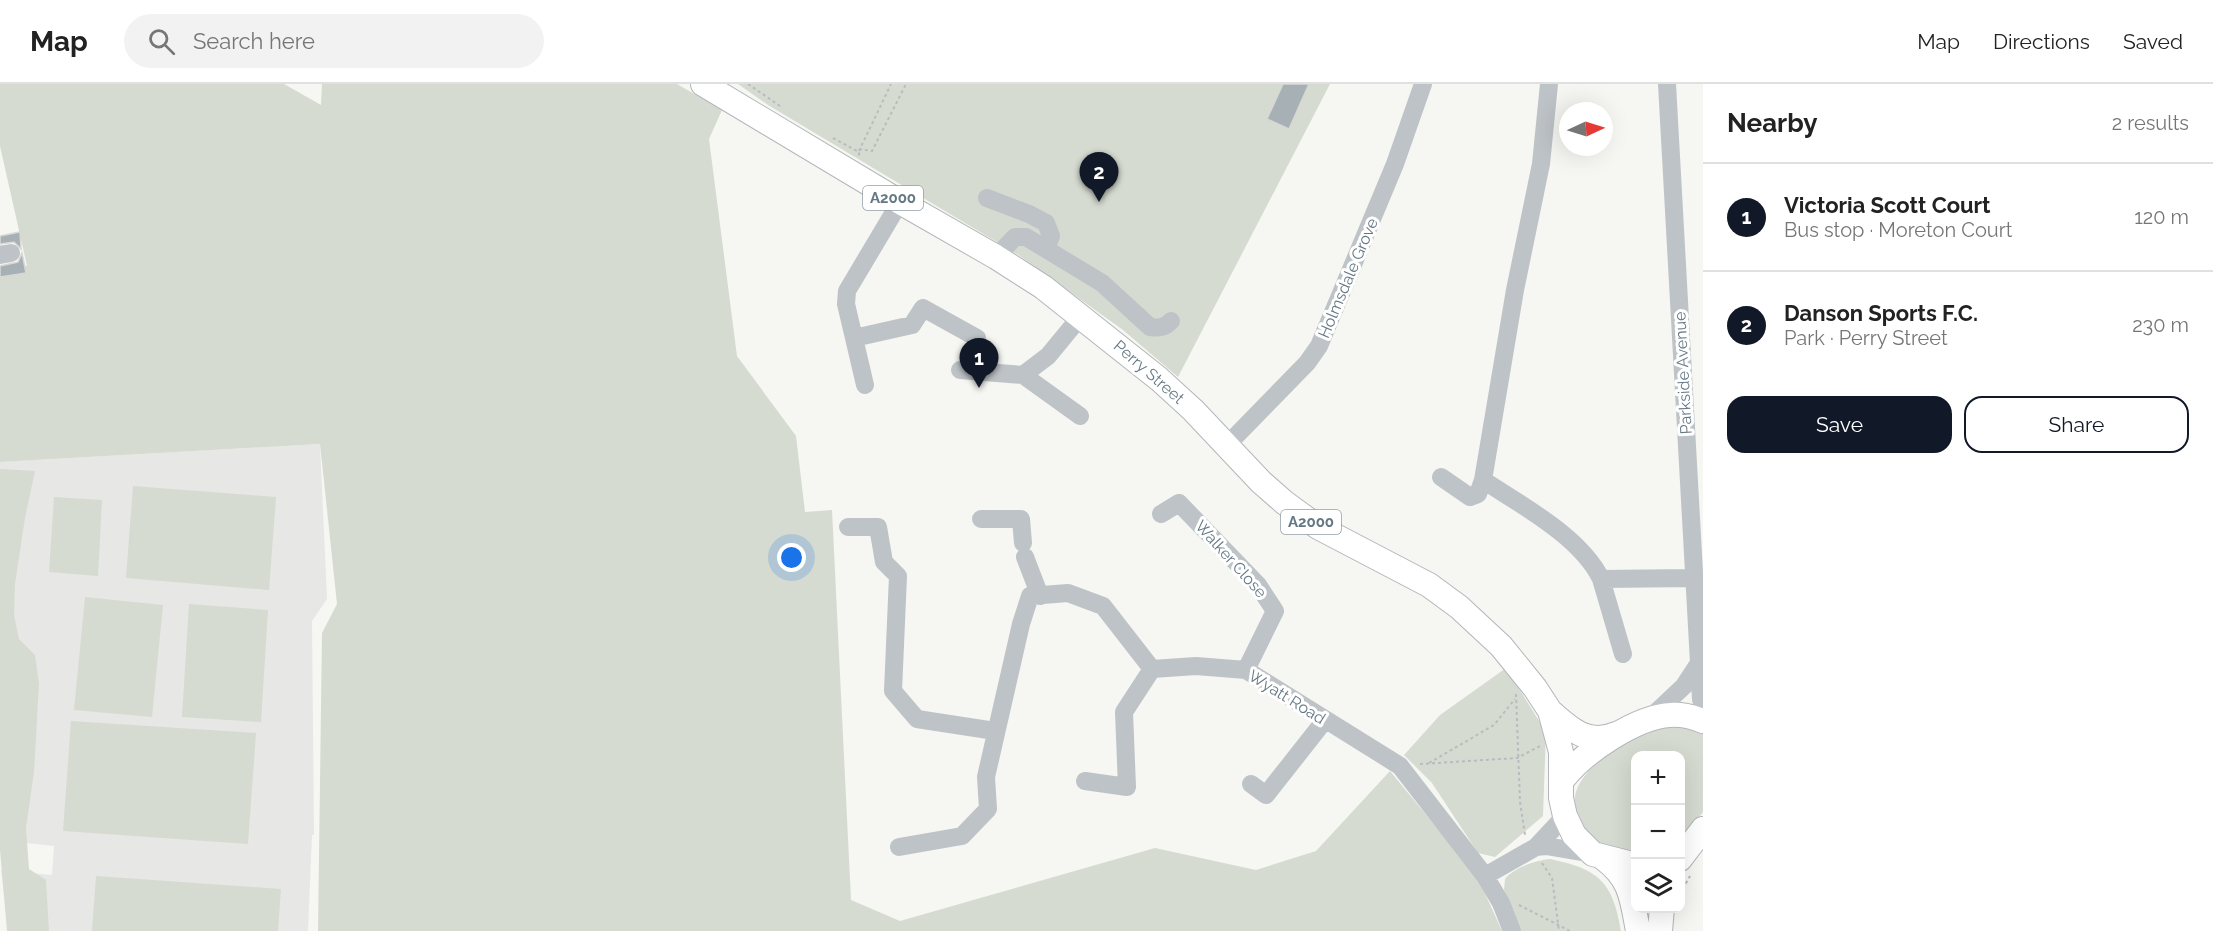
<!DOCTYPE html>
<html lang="en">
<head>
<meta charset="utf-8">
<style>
	:root { --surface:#fff; --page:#f2f2f2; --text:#222; --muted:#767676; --line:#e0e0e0; --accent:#111827 }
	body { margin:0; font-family:Raleway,sans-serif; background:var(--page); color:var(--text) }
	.controls { position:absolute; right:18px; bottom:18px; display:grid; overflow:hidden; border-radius:12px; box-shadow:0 6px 24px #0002 }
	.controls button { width:54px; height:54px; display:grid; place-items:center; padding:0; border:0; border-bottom:2px solid var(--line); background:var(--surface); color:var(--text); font:30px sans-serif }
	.compass { position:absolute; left:1559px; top:18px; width:54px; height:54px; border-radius:50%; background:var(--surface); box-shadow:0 6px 24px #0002; rotate:86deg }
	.you { position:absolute; left:792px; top:474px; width:21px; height:21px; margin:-15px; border:4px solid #fff; border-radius:50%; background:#1a73e8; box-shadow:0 0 0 9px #1a73e833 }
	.badge { display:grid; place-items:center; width:39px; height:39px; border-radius:50%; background:var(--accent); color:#fff; font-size:20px; font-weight:700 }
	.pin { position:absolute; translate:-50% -50px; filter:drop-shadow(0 2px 3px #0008) }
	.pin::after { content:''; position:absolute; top:32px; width:21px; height:18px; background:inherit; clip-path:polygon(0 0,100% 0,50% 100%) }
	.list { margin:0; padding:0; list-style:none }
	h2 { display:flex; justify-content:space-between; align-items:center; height:78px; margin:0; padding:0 24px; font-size:26px }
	h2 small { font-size:20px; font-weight:400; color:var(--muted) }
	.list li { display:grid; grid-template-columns:39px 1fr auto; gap:18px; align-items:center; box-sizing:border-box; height:108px; padding:0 24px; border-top:2px solid var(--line) }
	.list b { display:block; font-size:22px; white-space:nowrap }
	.list p { margin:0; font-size:20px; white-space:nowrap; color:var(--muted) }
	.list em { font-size:20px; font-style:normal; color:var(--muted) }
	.actions { display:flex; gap:12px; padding:18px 24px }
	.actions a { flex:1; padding:14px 0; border:2px solid var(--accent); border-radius:18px; text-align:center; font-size:21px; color:var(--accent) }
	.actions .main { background:var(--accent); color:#fff }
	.icon { flex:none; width:33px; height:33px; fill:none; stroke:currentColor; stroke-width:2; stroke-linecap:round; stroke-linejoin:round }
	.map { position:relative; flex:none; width:1703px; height:847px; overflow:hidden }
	header { display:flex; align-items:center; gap:36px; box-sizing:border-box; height:84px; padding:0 30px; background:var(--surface); border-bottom:2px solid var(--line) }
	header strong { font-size:28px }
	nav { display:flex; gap:33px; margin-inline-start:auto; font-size:21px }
	.search { width:420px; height:54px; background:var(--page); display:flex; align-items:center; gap:15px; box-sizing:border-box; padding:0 21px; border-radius:33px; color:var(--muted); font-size:22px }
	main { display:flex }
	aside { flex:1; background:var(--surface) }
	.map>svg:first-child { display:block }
	.built { fill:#e7e7e6 }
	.green { fill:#d6dbd1 }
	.building { fill:#a7b1b5; stroke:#d7d7d5; stroke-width:1.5 }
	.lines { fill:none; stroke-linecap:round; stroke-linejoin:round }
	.major-casing { stroke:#b2b7bb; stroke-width:26 }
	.path { stroke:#b8bcbe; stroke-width:2; stroke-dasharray:3 3; stroke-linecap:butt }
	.minor { stroke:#bec3c7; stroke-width:18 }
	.major { stroke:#fff; stroke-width:24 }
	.labels { text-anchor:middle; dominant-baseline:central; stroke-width:6; stroke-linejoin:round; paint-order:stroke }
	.shield { fill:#fff; stroke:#92a0a9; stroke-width:1.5 }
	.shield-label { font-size:15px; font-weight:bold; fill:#647884 }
	.street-label { font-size:16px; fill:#647884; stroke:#fff }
</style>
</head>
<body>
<header>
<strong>Map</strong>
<div class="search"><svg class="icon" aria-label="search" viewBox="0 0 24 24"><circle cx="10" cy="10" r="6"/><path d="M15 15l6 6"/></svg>Search here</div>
<nav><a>Map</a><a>Directions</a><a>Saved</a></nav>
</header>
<main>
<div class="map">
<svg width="1703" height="847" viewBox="0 0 1703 847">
	<rect width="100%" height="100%" fill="#f6f6f2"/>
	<path class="built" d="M320 360 327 515 312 537 314 751H312L308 847H9L1 786 52 791 54 762 17 758 0 566V378Z"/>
	<path class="green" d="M0 0H284L321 21 322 0H677L722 26 709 55 737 272 796 352 805 428 832 426 851 816 900 837 1155 764 1256 786 1316 767 1390 687 1478 794 1502 847H318L322 549 337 520 320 360 0 378V184L18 179 27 182 0 62Z
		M738 0H1330L1178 293 1123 246 1020 172 768 21Z
		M0 385 35 387 25 434 15 500 14 531 19 555 35 571 39 600 34 688 26 744 29 785 46 796 49 847H7L0 766Z
		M133 402 276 413 269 506 126 494Z
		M54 413 102 416 98 492 49 488Z
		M85 513 163 521 152 633 74 626Z
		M189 520 268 526 261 638 182 633Z
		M1506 584 1546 648 1543 732 1495 773 1478 769 1432 699 1404 671 1440 631Z
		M71 637 256 649 248 760 63 747Z
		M1671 640 1703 647V728L1681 755 1680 672H1636L1635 772C1618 771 1598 760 1586 748 1580 742 1579 736 1576 727 1563 686 1639 649 1671 640Z
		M1550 775C1599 785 1613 798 1621 847H1520L1504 806 1505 795C1514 784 1536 776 1550 775Z
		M96 792 281 805 278 847H92Z"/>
	<path class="building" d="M1283 0H1309L1289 45 1267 35Z
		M20 148 21 165 14 158 0 160V152Z
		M22 169 26 189 0 193V182L18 178Z"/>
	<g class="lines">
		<g class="major-casing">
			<path id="major" d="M703 0 900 118 996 173 1043 203 1159 295 1193 326 1261 398 1285 419 1318 443 1429 501 1459 523 1501 562 1535 604 1550 627 1561 668V714L1565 732 1574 751 1593 770 1636 781
				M1550 627C1570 645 1588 662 1616 650
				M1563 695C1584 668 1636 633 1670 631 1682 630 1693 633 1703 637
				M1603 774C1631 794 1632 815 1638 847
				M1680 775 1703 745
				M1660 847 1662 824"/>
		</g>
		<path class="path" d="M748 0 780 22
			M833 54 859 68V72
			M859 65 872 67 906 0
			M859 67 891 0
			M1516 610 1520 718 1525 751
			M1429 679 1494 641 1515 615
			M1420 680 1517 674 1540 662
			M1542 779 1552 794 1559 847
			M1680 810 1690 792
			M1519 821 1570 847"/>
		<path class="minor" d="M1667 0 1701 615 1703 626
			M987 114 1029 130 1046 139 1051 152 1046 165
			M900 118 847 207 846 220 854 254 912 241 923 224 977 254
			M0 171 11 169
			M996 173 1015 153H1026L1102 199 1150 243C1158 244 1165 244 1171 237
			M854 254 865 301
			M960 286 1023 291 1080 332
			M1023 291 1048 272 1081 232
			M1227 361 1307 279 1319 262 1395 80 1423 0
			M1441 393 1470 413 1478 410 1483 396C1521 421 1581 453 1601 495L1694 494
			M1483 396 1515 206 1541 80 1549 0
			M1161 430 1179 419 1258 501 1275 527 1246 586
			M981 435H1021L1023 459
			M848 443H878L884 478 898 492 893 607 917 635 995 647
			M1025 473 1040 512
			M1601 495 1623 570
			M1650 634 1684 602 1699 579
			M1085 697 1127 703 1124 628 1152 585
			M1251 700 1266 711 1325 636
			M899 763 962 752 988 725 986 693 1021 540 1030 512 1068 509 1103 522 1152 585 1196 582 1246 586 1400 682 1485 792 1501 819 1512 847
			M1536 763 1546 762 1593 770
			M1485 792 1536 763 1565 732"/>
		<use href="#major" class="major"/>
	</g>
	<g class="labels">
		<g class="shield">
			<rect x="863" y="102" width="60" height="24" rx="4.5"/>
			<rect x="1281" y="426" width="60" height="24" rx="4.5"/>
		</g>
		<g class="shield-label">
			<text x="893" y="114">A2000</text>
			<text x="1311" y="438">A2000</text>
		</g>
		<g class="street-label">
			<text transform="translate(1348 194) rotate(-67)">Holmsdale Grove</text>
			<text transform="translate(1149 288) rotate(41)">Perry Street</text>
			<text transform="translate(1683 289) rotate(-93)">Parkside Avenue</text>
			<text transform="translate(1231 475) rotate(48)">Walker Close</text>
			<text transform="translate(1287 613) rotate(32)">Wyatt Road</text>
		</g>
	</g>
</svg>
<div class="controls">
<button>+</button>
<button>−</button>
<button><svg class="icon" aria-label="layers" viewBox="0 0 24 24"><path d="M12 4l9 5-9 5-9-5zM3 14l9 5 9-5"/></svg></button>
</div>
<svg class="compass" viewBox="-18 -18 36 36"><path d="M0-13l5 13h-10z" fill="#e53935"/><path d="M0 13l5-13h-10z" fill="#767676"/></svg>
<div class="you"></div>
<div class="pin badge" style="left:979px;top:304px">1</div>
<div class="pin badge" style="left:1099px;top:118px">2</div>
</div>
<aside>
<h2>Nearby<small>2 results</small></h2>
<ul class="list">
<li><span class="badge">1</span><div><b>Victoria Scott Court</b><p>Bus stop · Moreton Court</p></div><em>120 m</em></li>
<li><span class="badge">2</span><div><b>Danson Sports F.C.</b><p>Park · Perry Street</p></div><em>230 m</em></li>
</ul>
<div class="actions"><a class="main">Save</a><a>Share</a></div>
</aside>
</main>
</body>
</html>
